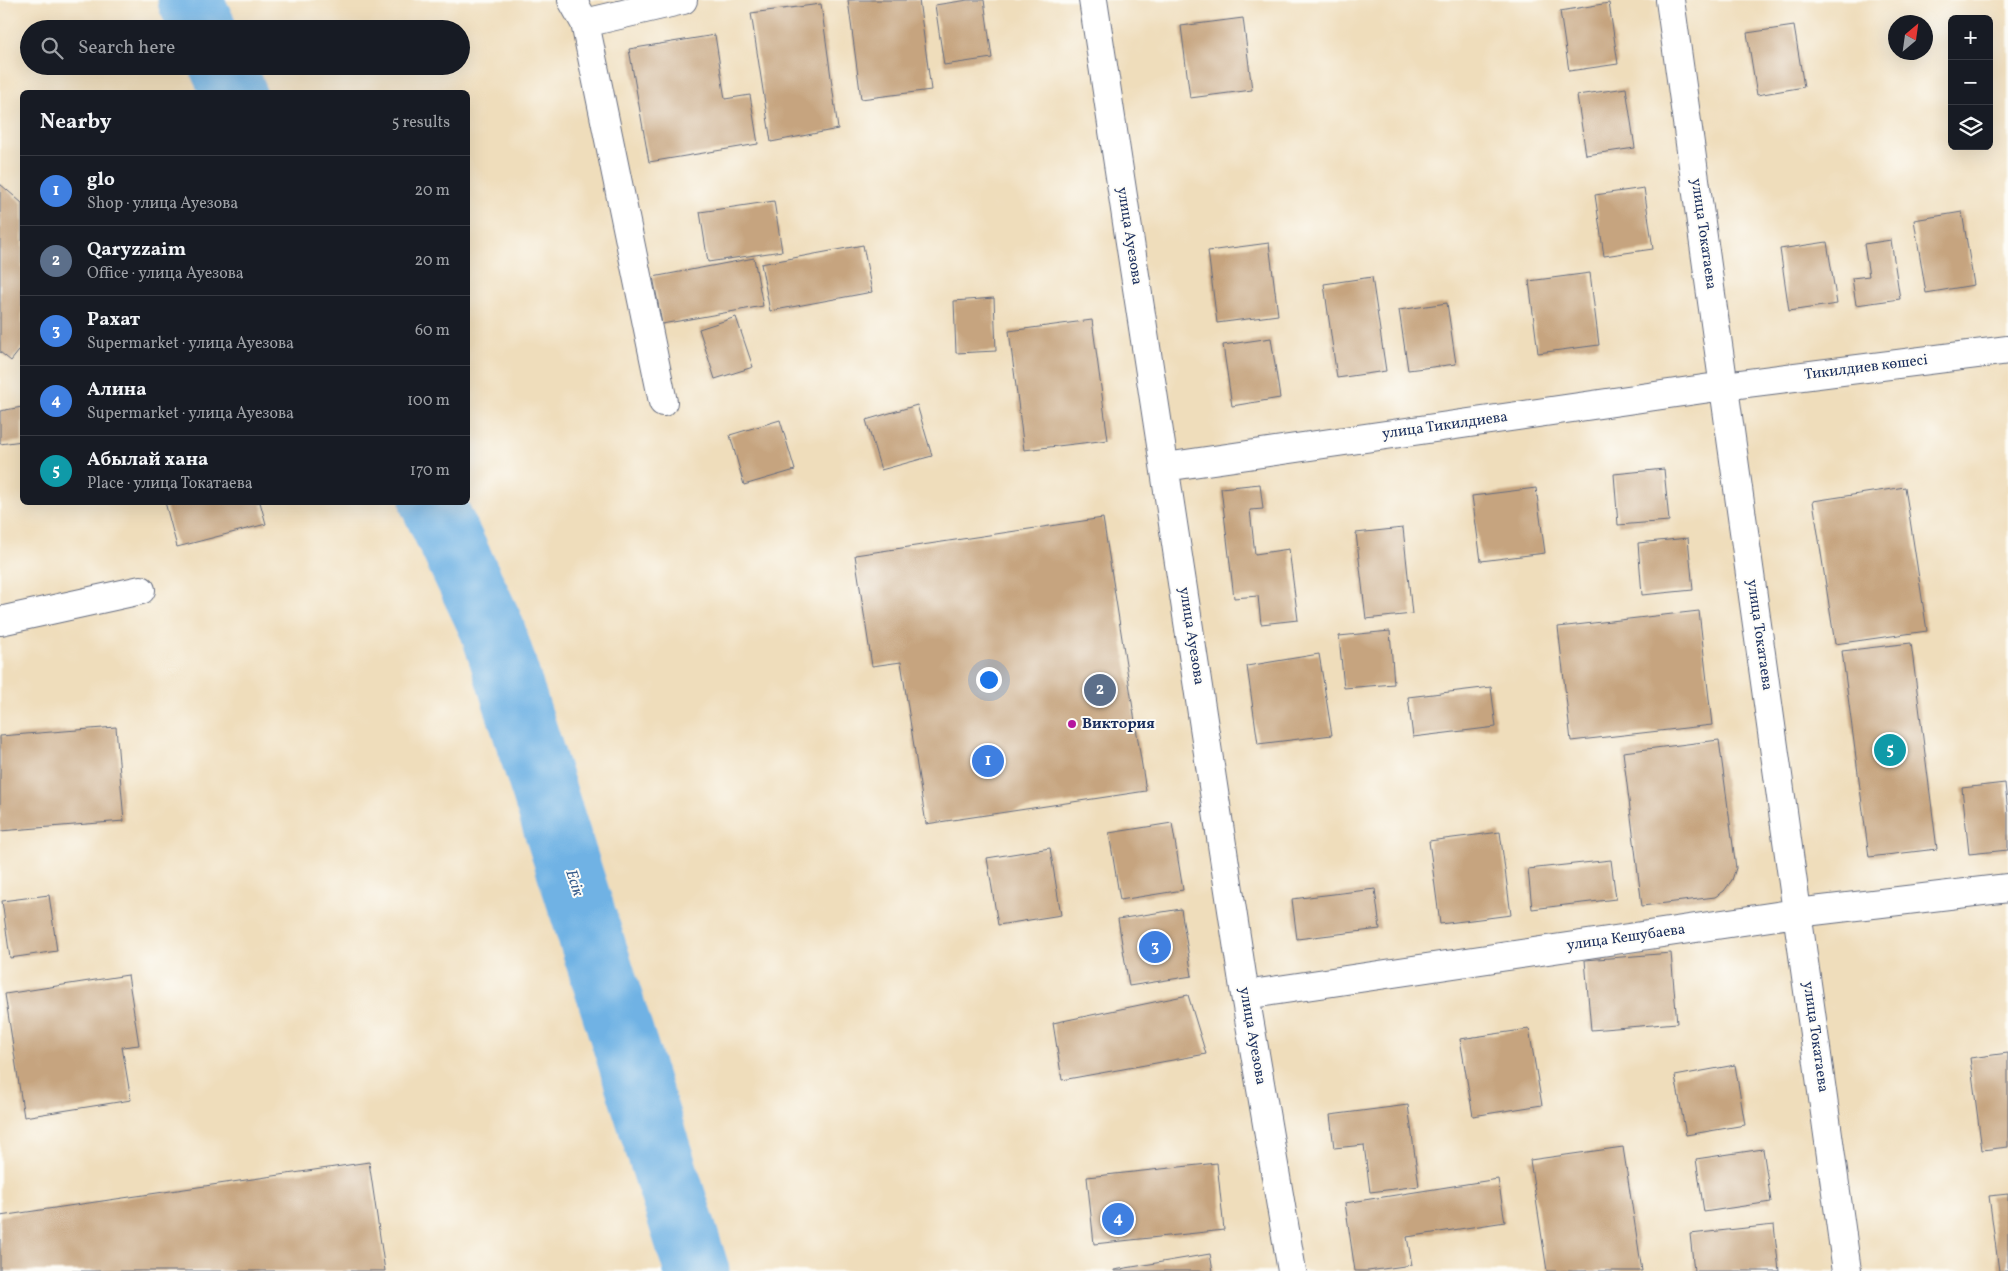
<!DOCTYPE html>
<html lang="en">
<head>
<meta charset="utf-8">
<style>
	:root { --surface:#171b24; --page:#242831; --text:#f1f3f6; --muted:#9ea1a6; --line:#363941; --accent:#d690ce }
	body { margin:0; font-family:Vollkorn,serif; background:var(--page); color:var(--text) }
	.controls { position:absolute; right:15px; top:15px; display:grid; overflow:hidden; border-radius:8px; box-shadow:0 5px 20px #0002 }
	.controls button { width:45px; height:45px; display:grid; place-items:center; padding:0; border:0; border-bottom:1px solid var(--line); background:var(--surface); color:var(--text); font:25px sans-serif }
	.compass { position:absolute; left:1888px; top:15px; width:45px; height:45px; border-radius:50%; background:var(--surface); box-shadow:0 5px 20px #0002; rotate:29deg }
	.you { position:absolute; left:988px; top:679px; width:18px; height:18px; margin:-12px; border:4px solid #fff; border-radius:50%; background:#1a73e8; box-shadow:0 0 0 8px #1a73e833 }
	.badge { display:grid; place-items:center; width:32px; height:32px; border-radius:50%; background:var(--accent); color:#fff; font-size:16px; font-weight:700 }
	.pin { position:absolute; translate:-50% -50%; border:2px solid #fff; box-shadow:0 1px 5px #0006 }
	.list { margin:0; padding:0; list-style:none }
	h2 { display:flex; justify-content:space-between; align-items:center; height:65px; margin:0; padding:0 20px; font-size:21px }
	h2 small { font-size:16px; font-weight:400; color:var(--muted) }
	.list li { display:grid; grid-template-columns:32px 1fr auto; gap:15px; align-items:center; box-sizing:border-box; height:70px; padding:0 20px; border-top:1px solid var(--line) }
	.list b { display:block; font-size:19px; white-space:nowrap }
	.list p { margin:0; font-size:16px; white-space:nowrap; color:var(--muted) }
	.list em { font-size:16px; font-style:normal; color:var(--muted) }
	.icon { flex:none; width:28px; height:28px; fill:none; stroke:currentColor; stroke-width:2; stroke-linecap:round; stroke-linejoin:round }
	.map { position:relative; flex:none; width:2008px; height:1271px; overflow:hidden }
	.search { position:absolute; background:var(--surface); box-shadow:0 5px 20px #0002; left:20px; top:20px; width:450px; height:55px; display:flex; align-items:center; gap:12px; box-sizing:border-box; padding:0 18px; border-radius:28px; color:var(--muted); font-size:19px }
	.panel { position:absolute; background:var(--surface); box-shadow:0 5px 20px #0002; left:20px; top:90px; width:450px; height:415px; border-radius:8px }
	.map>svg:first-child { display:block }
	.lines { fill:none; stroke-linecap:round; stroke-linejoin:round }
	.river { stroke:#6fb2e4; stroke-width:65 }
	.building { fill:#c6a47f }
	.minor-casing { stroke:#656c7f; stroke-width:30 }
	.minor { stroke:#fff; stroke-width:28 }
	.poi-dot { fill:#b5179e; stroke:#fdfcf7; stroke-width:2 }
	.labels { text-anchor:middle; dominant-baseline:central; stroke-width:4; stroke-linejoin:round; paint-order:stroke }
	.street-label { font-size:15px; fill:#1b2f5e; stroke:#fdfcf7 }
	.poi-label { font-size:15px; font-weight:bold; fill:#1b2f5e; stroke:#fdfcf7; text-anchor:start }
	.water-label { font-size:16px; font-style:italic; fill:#385d8d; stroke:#fdfcf7 }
</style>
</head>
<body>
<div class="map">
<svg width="2008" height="1271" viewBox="0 0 2008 1271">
	<rect width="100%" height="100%" fill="#fdfcf7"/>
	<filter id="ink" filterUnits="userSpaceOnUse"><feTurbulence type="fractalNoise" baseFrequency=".02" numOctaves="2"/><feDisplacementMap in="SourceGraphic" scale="10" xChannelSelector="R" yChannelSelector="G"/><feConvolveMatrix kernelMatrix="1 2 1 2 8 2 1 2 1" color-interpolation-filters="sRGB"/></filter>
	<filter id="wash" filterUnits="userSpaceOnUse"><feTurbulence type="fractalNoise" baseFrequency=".0096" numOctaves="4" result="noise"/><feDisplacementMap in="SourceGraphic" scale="20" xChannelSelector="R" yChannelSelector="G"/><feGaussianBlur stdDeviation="1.12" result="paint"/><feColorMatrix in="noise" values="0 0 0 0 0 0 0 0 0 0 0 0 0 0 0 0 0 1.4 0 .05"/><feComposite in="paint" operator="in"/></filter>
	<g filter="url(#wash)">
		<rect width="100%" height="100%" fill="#efddbb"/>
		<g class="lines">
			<path class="river" d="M190 0 204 29
				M222 66 234 92
				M432 502 492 628 697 1271"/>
		</g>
		<g id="blocks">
			<path class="building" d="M848 0H919L931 90 861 99Z
				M968 0H984L992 58 944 65 935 5Z
				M1609 3 1618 64 1569 71 1560 11Z
				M821 4 838 129 771 142 751 13Z
				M1243 18 1252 90 1190 98 1181 26Z
				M1794 26 1804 87 1757 95 1747 33Z
				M715 35 725 99 750 95 758 144 649 162 629 49Z
				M1626 88 1635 148 1586 155 1577 95Z
				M0 184 22 203V347L11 361 0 352Z
				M1644 188 1653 249 1604 256 1595 195Z
				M774 201 782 251 708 262 700 212Z
				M1962 212 1974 285 1926 293 1914 220Z
				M1891 240 1900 299 1856 305 1852 278 1869 276 1864 244Z
				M1827 242 1837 304 1789 311 1780 249Z
				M1269 243 1278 315 1217 323 1208 251Z
				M863 245 872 292 770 311 761 264Z
				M754 258 763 306 662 324 653 277Z
				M1590 273 1599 345 1538 353 1529 281Z
				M1372 277 1386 371 1337 378 1324 284Z
				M994 298 996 351 956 353 954 301Z
				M1447 303 1456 364 1408 370 1399 310Z
				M736 317 753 367 715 379 699 329Z
				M1092 320 1108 440 1024 450 1009 331Z
				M1271 338 1280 398 1232 406 1223 345Z
				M917 405 932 456 881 470 866 420Z
				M22 407V441L0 444V411Z
				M780 420 795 470 744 485 730 435Z
				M1664 469 1669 521 1618 525 1614 474Z
				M1260 484 1263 509 1250 510 1255 554 1289 549 1298 620 1261 624 1258 596 1234 598 1221 488Z
				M1905 487 1927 631 1835 644 1813 501Z
				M1536 488 1545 553 1481 561 1472 496Z
				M165 502H260L266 524 177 547Z
				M1103 518 1146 791 926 824 901 662 872 666 855 555Z
				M1403 528 1412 614 1366 619 1356 533Z
				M1688 538 1693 590 1642 595 1638 543Z
				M1699 611 1712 725 1571 741 1558 627Z
				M1390 631 1394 684 1344 688 1339 636Z
				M1911 643 1937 849 1869 857 1842 651Z
				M1319 654 1332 735 1258 744 1247 666Z
				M1491 687 1496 727 1413 737 1408 697Z
				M116 727 124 821 0 831V736Z
				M1719 740 1736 868 1732 880 1724 891 1715 897 1642 906 1623 752Z
				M2005 783 2008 814V850L1969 854 1962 788Z
				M1172 823 1183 890 1120 900 1109 833Z
				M1500 832 1511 915 1440 924 1429 841Z
				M1050 848 1061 915 998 925 987 858Z
				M1611 860 1616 899 1532 909 1528 869Z
				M1375 889 1380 929 1297 939 1292 899Z
				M49 895 57 951 10 958 2 901Z
				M1181 909 1192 976 1129 986 1118 919Z
				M1671 953 1677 1023 1591 1030 1585 960Z
				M128 975 139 1045 122 1047 131 1100 24 1117 5 994Z
				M1188 995 1206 1054 1062 1080 1053 1023Z
				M1529 1029 1542 1105 1473 1116 1460 1039Z
				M2008 1053V1147L1982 1150 1970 1058Z
				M1735 1065 1745 1125 1686 1135 1675 1076Z
				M1408 1105 1419 1186 1370 1192 1364 1145 1334 1148 1330 1115Z
				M1623 1147 1642 1271H1547L1530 1160Z
				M1763 1149 1771 1202 1704 1212 1696 1159Z
				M369 1162 385 1271H0V1216Z
				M1217 1163 1224 1230 1094 1244 1087 1177Z
				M1498 1179 1505 1222 1407 1237 1412 1265 1368 1271H1355L1345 1203Z
				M2008 1194V1271H1999L1989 1196Z
				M1774 1225 1779 1271H1694L1690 1234Z
				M1210 1254 1213 1271H1114V1270Z"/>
		</g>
	</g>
	<g filter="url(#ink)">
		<use href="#blocks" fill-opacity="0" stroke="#656c7f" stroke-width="1"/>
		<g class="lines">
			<g class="minor-casing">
				<path id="minor" d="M572 0 585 23 683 0
					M1093 0 1245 995 1292 1271
					M1670 0 1847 1271
					M585 23 663 402
					M1165 467 1724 386 2008 350
					M0 621 141 590
					M1245 995 1797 913 2008 888"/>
			</g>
			<use href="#minor" class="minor"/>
		</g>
	</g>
	<circle class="poi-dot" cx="1072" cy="724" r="5"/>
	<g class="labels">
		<g class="street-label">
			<text transform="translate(1703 234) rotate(82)">улица Токатаева</text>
			<text transform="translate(1129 236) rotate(81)">улица Ауезова</text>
			<text transform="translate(1866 368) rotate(-7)">Тикилдиев көшесі</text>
			<text transform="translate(1445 426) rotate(-8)">улица Тикилдиева</text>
			<text transform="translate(1759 635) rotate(82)">улица Токатаева</text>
			<text transform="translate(1191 636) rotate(81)">улица Ауезова</text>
			<text transform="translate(1626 938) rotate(-8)">улица Кешубаева</text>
			<text transform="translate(1252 1036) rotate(80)">улица Ауезова</text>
			<text transform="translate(1815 1037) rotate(82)">улица Токатаева</text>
		</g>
		<g class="poi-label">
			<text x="1082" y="724">Виктория</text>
		</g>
		<g class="water-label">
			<text transform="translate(574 883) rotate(72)">Есік</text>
		</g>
	</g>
</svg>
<div class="controls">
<button>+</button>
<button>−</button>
<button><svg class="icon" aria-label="layers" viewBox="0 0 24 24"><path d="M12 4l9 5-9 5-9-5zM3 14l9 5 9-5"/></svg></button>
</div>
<svg class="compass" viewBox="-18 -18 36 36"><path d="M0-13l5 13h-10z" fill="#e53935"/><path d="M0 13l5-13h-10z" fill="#9ea1a6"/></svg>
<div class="you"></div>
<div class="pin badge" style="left:988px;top:761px;background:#3f7fe0">1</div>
<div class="pin badge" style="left:1100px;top:690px;background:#5c6f8a">2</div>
<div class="pin badge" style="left:1155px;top:947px;background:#3f7fe0">3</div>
<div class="pin badge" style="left:1118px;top:1219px;background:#3f7fe0">4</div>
<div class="pin badge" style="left:1890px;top:750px;background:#0f9aa8">5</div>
<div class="search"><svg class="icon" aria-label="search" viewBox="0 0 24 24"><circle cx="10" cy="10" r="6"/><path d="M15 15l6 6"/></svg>Search here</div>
<section class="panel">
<h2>Nearby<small>5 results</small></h2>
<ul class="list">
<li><span class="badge" style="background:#3f7fe0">1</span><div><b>glo</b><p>Shop · улица Ауезова</p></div><em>20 m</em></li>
<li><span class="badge" style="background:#5c6f8a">2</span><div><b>Qaryzzaim</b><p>Office · улица Ауезова</p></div><em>20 m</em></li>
<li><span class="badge" style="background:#3f7fe0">3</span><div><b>Рахат</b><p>Supermarket · улица Ауезова</p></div><em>60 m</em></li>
<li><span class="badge" style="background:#3f7fe0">4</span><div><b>Алина</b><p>Supermarket · улица Ауезова</p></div><em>100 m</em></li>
<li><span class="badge" style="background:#0f9aa8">5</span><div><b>Абылай хана</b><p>Place · улица Токатаева</p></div><em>170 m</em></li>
</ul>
</section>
</div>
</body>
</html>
